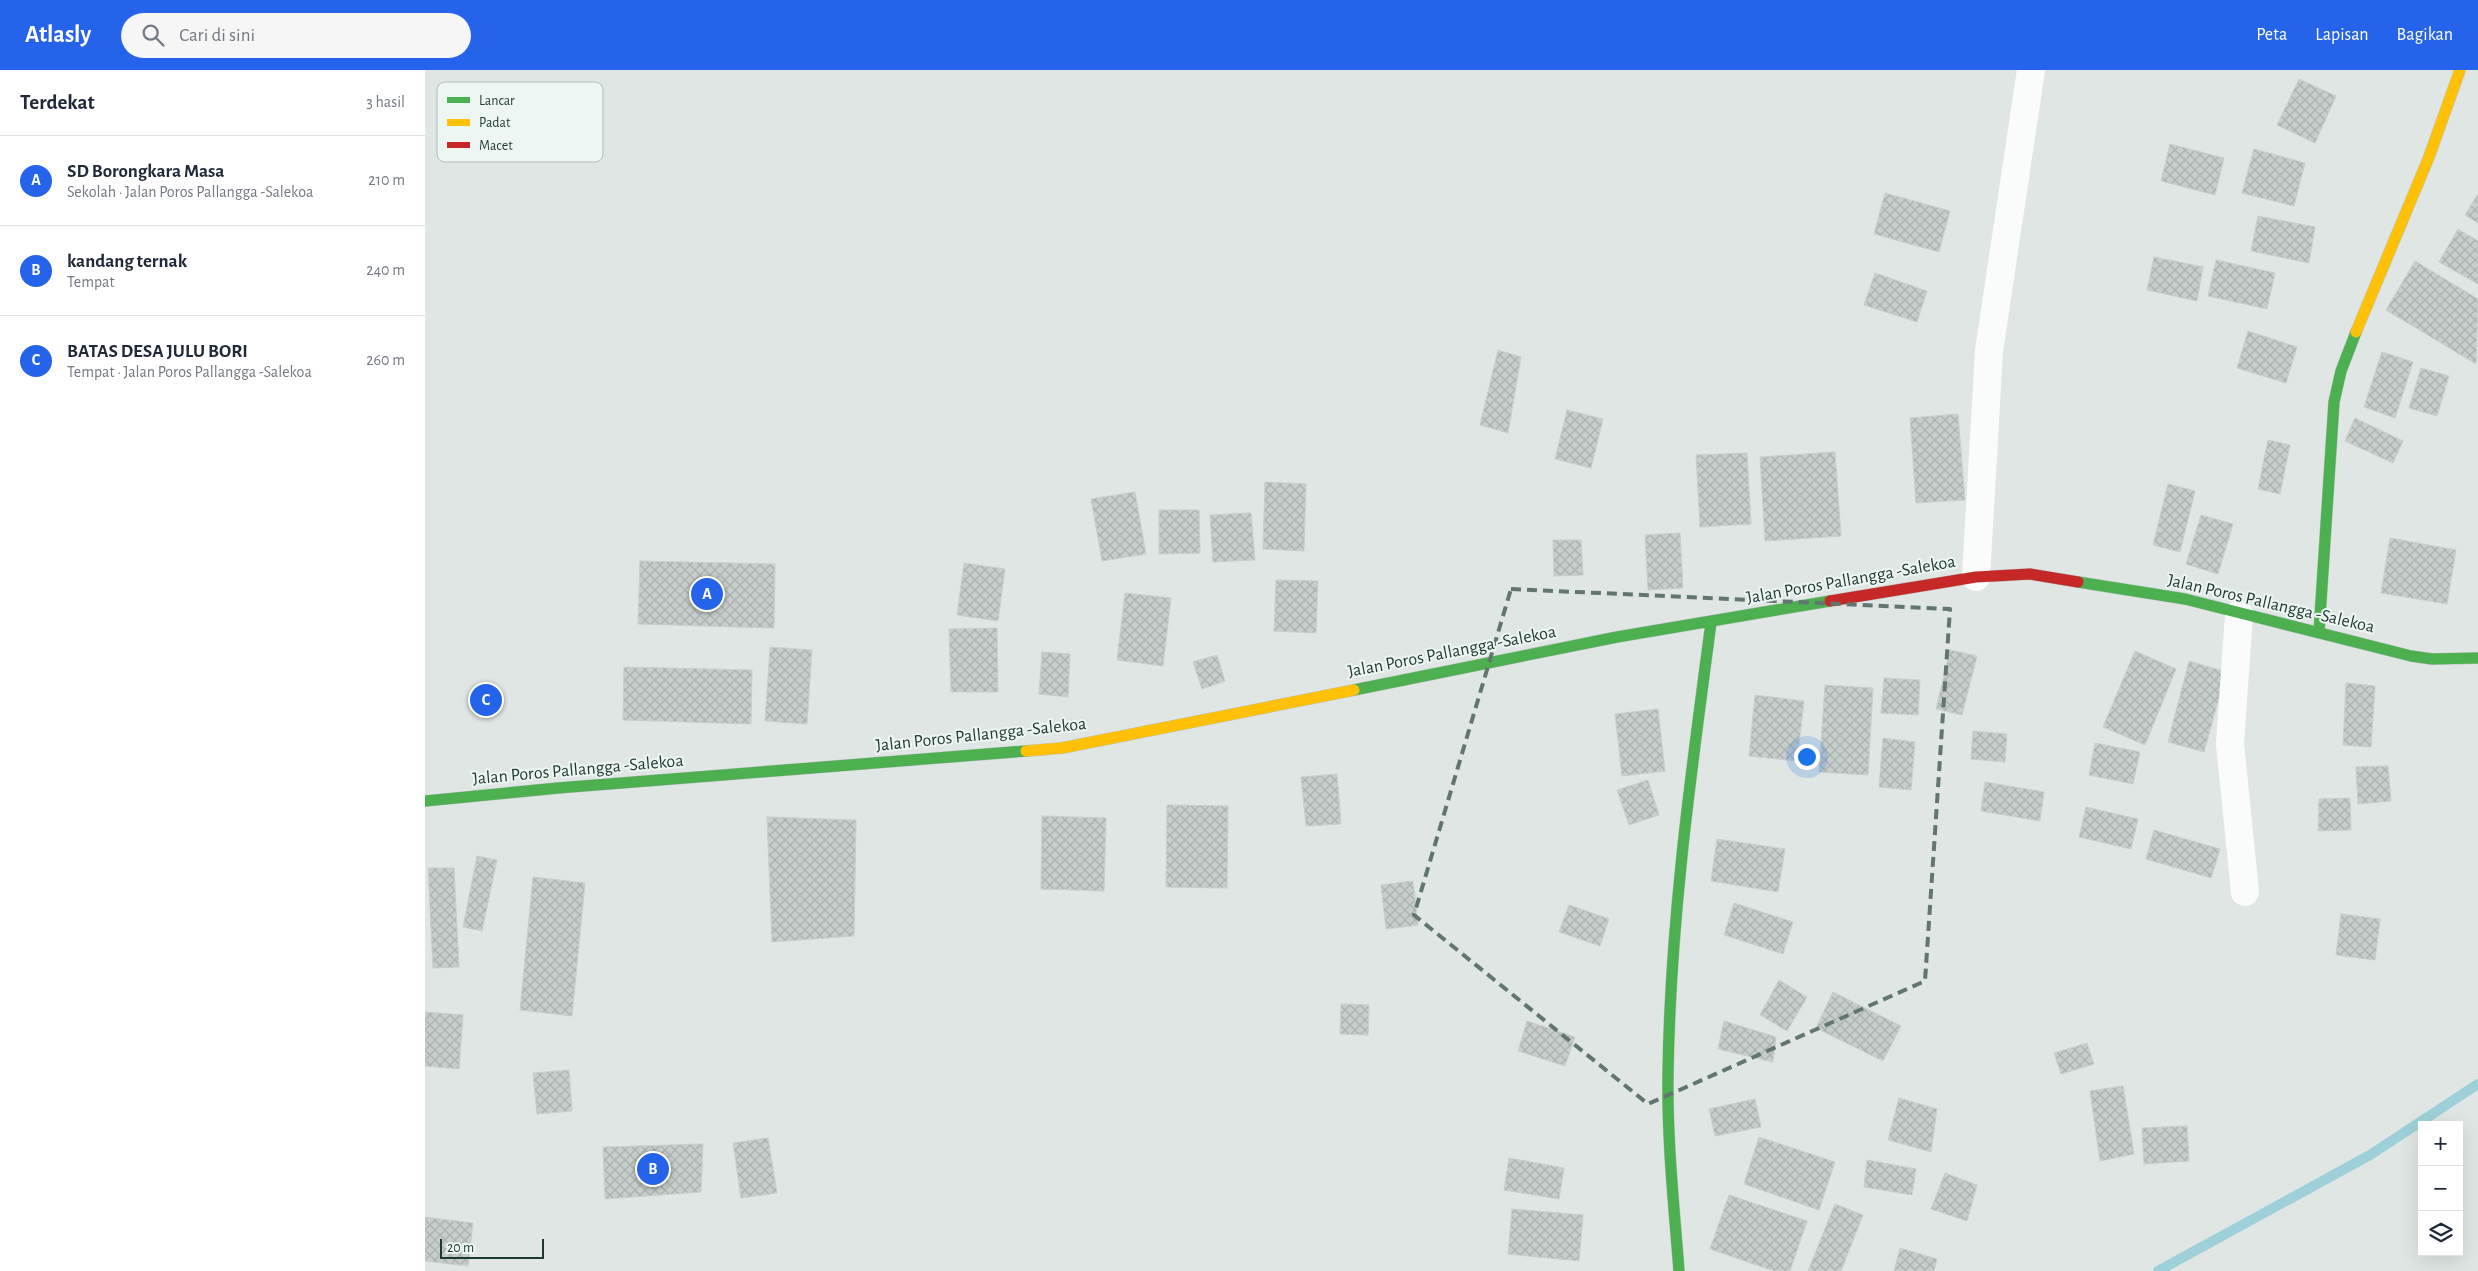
<!DOCTYPE html>
<html lang="id">
<head>
<meta charset="utf-8">
<style>
	:root { --surface:#fff; --page:#f6f6f7; --text:#1f2937; --muted:#747a83; --line:#e0e1e3; --accent:#2563eb }
	body { margin:0; font-family:"Alegreya Sans",sans-serif; background:var(--page); color:var(--text) }
	.controls { position:absolute; right:15px; bottom:15px; display:grid; overflow:hidden; border-radius:0px; box-shadow:0 5px 20px #0002 }
	.controls button { width:45px; height:45px; display:grid; place-items:center; padding:0; border:0; border-bottom:1px solid var(--line); background:var(--surface); color:var(--text); font:25px sans-serif }
	.scale { position:absolute; left:15px; bottom:12px; width:104px; box-sizing:border-box; padding-left:5px; border:2px solid #1e3932; border-top:0; font-size:14px; line-height:18px; white-space:nowrap; color:#1e3932; -webkit-text-stroke:4px #edf6f2; paint-order:stroke }
	.you { position:absolute; left:1381px; top:686px; width:18px; height:18px; margin:-12px; border:4px solid #fff; border-radius:50%; background:#1a73e8; box-shadow:0 0 0 8px #1a73e833 }
	.badge { display:grid; place-items:center; width:32px; height:32px; border-radius:50%; background:var(--accent); color:#fff; font-size:16px; font-weight:700 }
	.pin { position:absolute; translate:-50% -50%; border:2px solid #fff; box-shadow:0 1px 5px #0006 }
	.list { margin:0; padding:0; list-style:none }
	h2 { display:flex; justify-content:space-between; align-items:center; height:65px; margin:0; padding:0 20px; font-size:21px }
	h2 small { font-size:16px; font-weight:400; color:var(--muted) }
	.list li { display:grid; grid-template-columns:32px 1fr auto; gap:15px; align-items:center; box-sizing:border-box; height:90px; padding:0 20px; border-top:1px solid var(--line) }
	.list b { display:block; font-size:19px; white-space:nowrap }
	.list p { margin:0; font-size:16px; white-space:nowrap; color:var(--muted) }
	.list em { font-size:16px; font-style:normal; color:var(--muted) }
	.icon { flex:none; width:28px; height:28px; fill:none; stroke:currentColor; stroke-width:2; stroke-linecap:round; stroke-linejoin:round }
	.map { position:relative; flex:none; width:2053px; height:1201px; overflow:hidden }
	header { display:flex; align-items:center; gap:30px; box-sizing:border-box; height:70px; padding:0 25px; background:var(--accent); color:#fff }
	header strong { font-size:24px }
	nav { display:flex; gap:28px; margin-inline-start:auto; font-size:18px }
	.search { width:350px; height:45px; background:var(--page); display:flex; align-items:center; gap:12px; box-sizing:border-box; padding:0 18px; border-radius:28px; color:var(--muted); font-size:19px }
	main { display:flex }
	aside { flex:1; background:var(--surface) }
	.map>svg:first-child { display:block }
	.lines { fill:none; stroke-linecap:round; stroke-linejoin:round }
	.stream { stroke:#9dd0d8; stroke-width:10 }
	.building { fill:url(#building-cross-hatch); stroke:#c9cfcc }
	.fast-casing { stroke:#b9c3bf; stroke-width:12 }
	.slow-casing { stroke:#b9c3bf; stroke-width:12 }
	.jam-casing { stroke:#b9c3bf; stroke-width:12 }
	.street { stroke:#fafbfb; stroke-width:28 }
	.fast { stroke:#4caf50; stroke-width:11 }
	.slow { stroke:#ffc107; stroke-width:11 }
	.jam { stroke:#c62828; stroke-width:11 }
	.marked { fill:none; stroke:#627670; stroke-width:4; stroke-dasharray:10 6; stroke-linejoin:round }
	.labels { text-anchor:middle; dominant-baseline:central; stroke-width:4; stroke-linejoin:round; paint-order:stroke }
	.street-label { font-size:18px; fill:#1e3932; stroke:#edf6f2 }
	.key { fill:#edf6f2; stroke:#afbdb8; stroke-width:1 }
	.key-label { font-size:14px; fill:#1e3932 }
</style>
</head>
<body>
<header>
<strong>Atlasly</strong>
<div class="search"><svg class="icon" aria-label="search" viewBox="0 0 24 24"><circle cx="10" cy="10" r="6"/><path d="M15 15l6 6"/></svg>Cari di sini</div>
<nav><a>Peta</a><a>Lapisan</a><a>Bagikan</a></nav>
</header>
<main>
<aside>
<h2>Terdekat<small>3 hasil</small></h2>
<ul class="list">
<li><span class="badge">A</span><div><b>SD Borongkara Masa</b><p>Sekolah · Jalan Poros Pallangga -Salekoa</p></div><em>210 m</em></li>
<li><span class="badge">B</span><div><b>kandang ternak</b><p>Tempat</p></div><em>240 m</em></li>
<li><span class="badge">C</span><div><b>BATAS DESA JULU BORI</b><p>Tempat · Jalan Poros Pallangga -Salekoa</p></div><em>260 m</em></li>
</ul>
</aside>
<div class="map">
<svg width="2053" height="1201" viewBox="0 0 2053 1201">
	<defs>
		<pattern id="building-cross-hatch" width="8" height="8" patternUnits="userSpaceOnUse" patternTransform="scale(1.25)"><rect width="8" height="8" fill="#c7cdcb"/><path d="M0 0l8 8M0 8l8-8" fill="none" stroke="#aab1af"/></pattern>
	</defs>
	<rect width="100%" height="100%" fill="#e0e6e3"/>
	<g class="lines">
		<path class="stream" d="M1733 1201 1945 1085 2053 1014"/>
	</g>
	<path class="building" d="M1874 9 1911 26 1890 73 1852 55Z
		M1745 74 1799 88 1790 125 1736 111Z
		M1829 79 1880 93 1869 136 1817 123Z
		M1460 123 1525 141 1514 182 1449 164Z
		M2053 124V153L2040 145Z
		M1833 146 1890 157 1884 193 1826 181Z
		M2033 159 2053 171V214L2014 192Z
		M1729 187 1778 197 1772 231 1722 220Z
		M1791 190 1850 203 1842 239 1783 226Z
		M1990 191 2053 229 2051 294 1961 240Z
		M1450 203 1502 221 1492 252 1439 235Z
		M1823 261 1872 277 1861 313 1812 298Z
		M1073 280 1096 287 1083 363 1055 355Z
		M1957 282 1988 292 1970 348 1939 337Z
		M1996 298 2024 306 2012 346 1984 338Z
		M1142 340 1178 349 1166 398 1130 389Z
		M1533 344 1540 430 1491 433 1485 348Z
		M1930 348 1978 371 1968 393 1920 371Z
		M1843 370 1865 375 1855 424 1833 419Z
		M1410 382 1416 466 1340 471 1335 387Z
		M1322 383 1326 454 1275 457 1271 385Z
		M840 412 881 414 879 481 838 479Z
		M1743 414 1770 421 1755 482 1728 475Z
		M710 422 721 484 677 491 666 429Z
		M734 440H774L775 483 734 484Z
		M826 443 830 490 788 492 785 445Z
		M1776 445 1808 454 1793 504 1761 494Z
		M1255 463 1258 518 1223 520 1220 465Z
		M1965 468 2031 480 2022 534 1956 523Z
		M1128 470H1156L1158 505 1129 506Z
		M215 491 350 494 349 558 213 554Z
		M539 493 580 499 573 551 532 545Z
		M851 510 893 511 891 563 849 561Z
		M700 523 746 528 738 596 692 590Z
		M572 558 573 622H526L524 559Z
		M345 577 387 580 382 654 340 651Z
		M1525 580 1552 586 1537 645 1511 639Z
		M1710 581 1751 599 1720 675 1678 657Z
		M617 582 645 584 643 627 614 624Z
		M792 585 800 611 777 619 768 592Z
		M1764 591 1801 602 1779 682 1743 672Z
		M199 597 327 600 326 654 198 650Z
		M1459 608 1495 610 1493 645 1456 643Z
		M1921 613 1950 616 1946 677 1918 675Z
		M1400 615 1448 618 1443 705 1394 702Z
		M1330 625 1379 631 1372 691 1324 686Z
		M1233 639 1240 701 1197 706 1190 644Z
		M1548 661 1582 664 1580 692 1546 689Z
		M1458 668 1490 672 1486 720 1454 717Z
		M1670 673 1715 682 1708 714 1664 705Z
		M1963 696 1966 731 1933 734 1931 697Z
		M912 704 916 754 881 756 876 707Z
		M1223 710 1234 745 1204 755 1192 720Z
		M1560 712 1619 722 1615 751 1556 741Z
		M1925 728 1926 760 1893 761 1894 729Z
		M742 735 803 736 802 818 741 817Z
		M1661 737 1713 749 1706 779 1654 767Z
		M617 746 681 748 679 821 616 819Z
		M342 747 431 750 429 866 347 872Z
		M1729 760 1795 779 1786 808 1721 789Z
		M1292 769 1360 779 1353 822 1286 811Z
		M52 786 72 790 57 861 38 857Z
		M3 798H29L34 897 8 898Z
		M108 807 160 813 147 946 95 940Z
		M988 811 993 855 961 859 956 815Z
		M1309 833 1368 852 1358 884 1299 865Z
		M1144 835 1184 849 1175 876 1134 862Z
		M1916 844 1955 849 1950 890 1911 885Z
		M1354 910 1382 927 1362 961 1335 945Z
		M1408 922 1476 956 1458 991 1391 958Z
		M916 934 944 935 943 965 915 964Z
		M0 942 38 945 34 999 0 996Z
		M1102 951 1150 967 1140 996 1093 981Z
		M1299 951 1351 967 1348 992 1293 979Z
		M1662 973 1669 994 1636 1004 1629 983Z
		M144 1000 147 1041 112 1044 108 1003Z
		M1698 1016 1709 1084 1675 1091 1665 1021Z
		M1474 1028 1512 1039 1506 1082 1463 1070Z
		M1330 1029 1336 1057 1290 1066 1284 1039Z
		M1762 1056 1764 1091 1719 1094 1717 1058Z
		M1334 1067 1410 1092 1394 1140 1319 1114Z
		M343 1068 352 1123 316 1128 308 1073Z
		M278 1074 276 1122 180 1129 178 1077Z
		M1084 1088 1139 1098 1134 1129 1079 1120Z
		M1442 1090 1491 1099 1487 1125 1439 1117Z
		M1520 1103 1552 1115 1542 1151 1506 1139Z
		M1304 1125 1382 1151 1365 1201H1349L1285 1179Z
		M1410 1134 1438 1145 1416 1201H1383Z
		M1087 1139 1158 1145 1154 1191 1083 1184Z
		M0 1147 48 1153 43 1196 0 1191Z
		M1475 1178 1512 1189 1509 1201H1469Z"/>
	<g class="lines">
		<g class="fast-casing">
			<path id="fast" d="M1653 512 1760 529 1986 586 2007 589 2053 588
				M1894 562 1909 332 1916 301 1931 262
				M929 620 1192 567 1405 531
				M0 731 133 718 601 681
				M1254 1201C1249 1136 1242 1070 1243 1005 1245 853 1266 703 1286 553"/>
		</g>
		<g class="slow-casing">
			<path id="slow" d="M1931 262 2004 87 2035 0
				M601 681 637 678 929 620"/>
		</g>
		<g class="jam-casing">
			<path id="jam" d="M1405 531 1551 507 1605 504 1653 512"/>
		</g>
		<path class="street" d="M1551 507 1564 281 1606 0
			M1814 544 1805 674 1820 822"/>
		<use href="#fast" class="fast"/>
		<use href="#slow" class="slow"/>
		<use href="#jam" class="jam"/>
	</g>
	<path class="marked" d="M1086 519 1525 539 1500 911 1223 1034 989 845Z"/>
	<g class="labels">
		<g class="street-label">
			<text transform="translate(1426 510) rotate(-10)">Jalan Poros Pallangga -Salekoa</text>
			<text transform="translate(1846 534) rotate(13)">Jalan Poros Pallangga -Salekoa</text>
			<text transform="translate(1027 582) rotate(-11)">Jalan Poros Pallangga -Salekoa</text>
			<text transform="translate(556 665) rotate(-6)">Jalan Poros Pallangga -Salekoa</text>
			<text transform="translate(153 700) rotate(-5)">Jalan Poros Pallangga -Salekoa</text>
		</g>
	</g>
	<rect x="12" y="12" width="166" height="80" rx="8" class="key"/>
	<rect x="22" y="27" width="23" height="6" fill="#4caf50"/>
	<rect x="22" y="49" width="23" height="7" fill="#ffc107"/>
	<rect x="22" y="72" width="23" height="6" fill="#c62828"/>
	<g class="key-label">
		<text x="54" y="35">Lancar</text>
		<text x="54" y="57">Padat</text>
		<text x="54" y="80">Macet</text>
	</g>
</svg>
<div class="controls">
<button>+</button>
<button>−</button>
<button><svg class="icon" aria-label="layers" viewBox="0 0 24 24"><path d="M12 4l9 5-9 5-9-5zM3 14l9 5 9-5"/></svg></button>
</div>
<div class="scale">20 m</div>
<div class="you"></div>
<div class="pin badge" style="left:282px;top:524px">A</div>
<div class="pin badge" style="left:228px;top:1099px">B</div>
<div class="pin badge" style="left:61px;top:630px">C</div>
</div>
</main>
</body>
</html>
